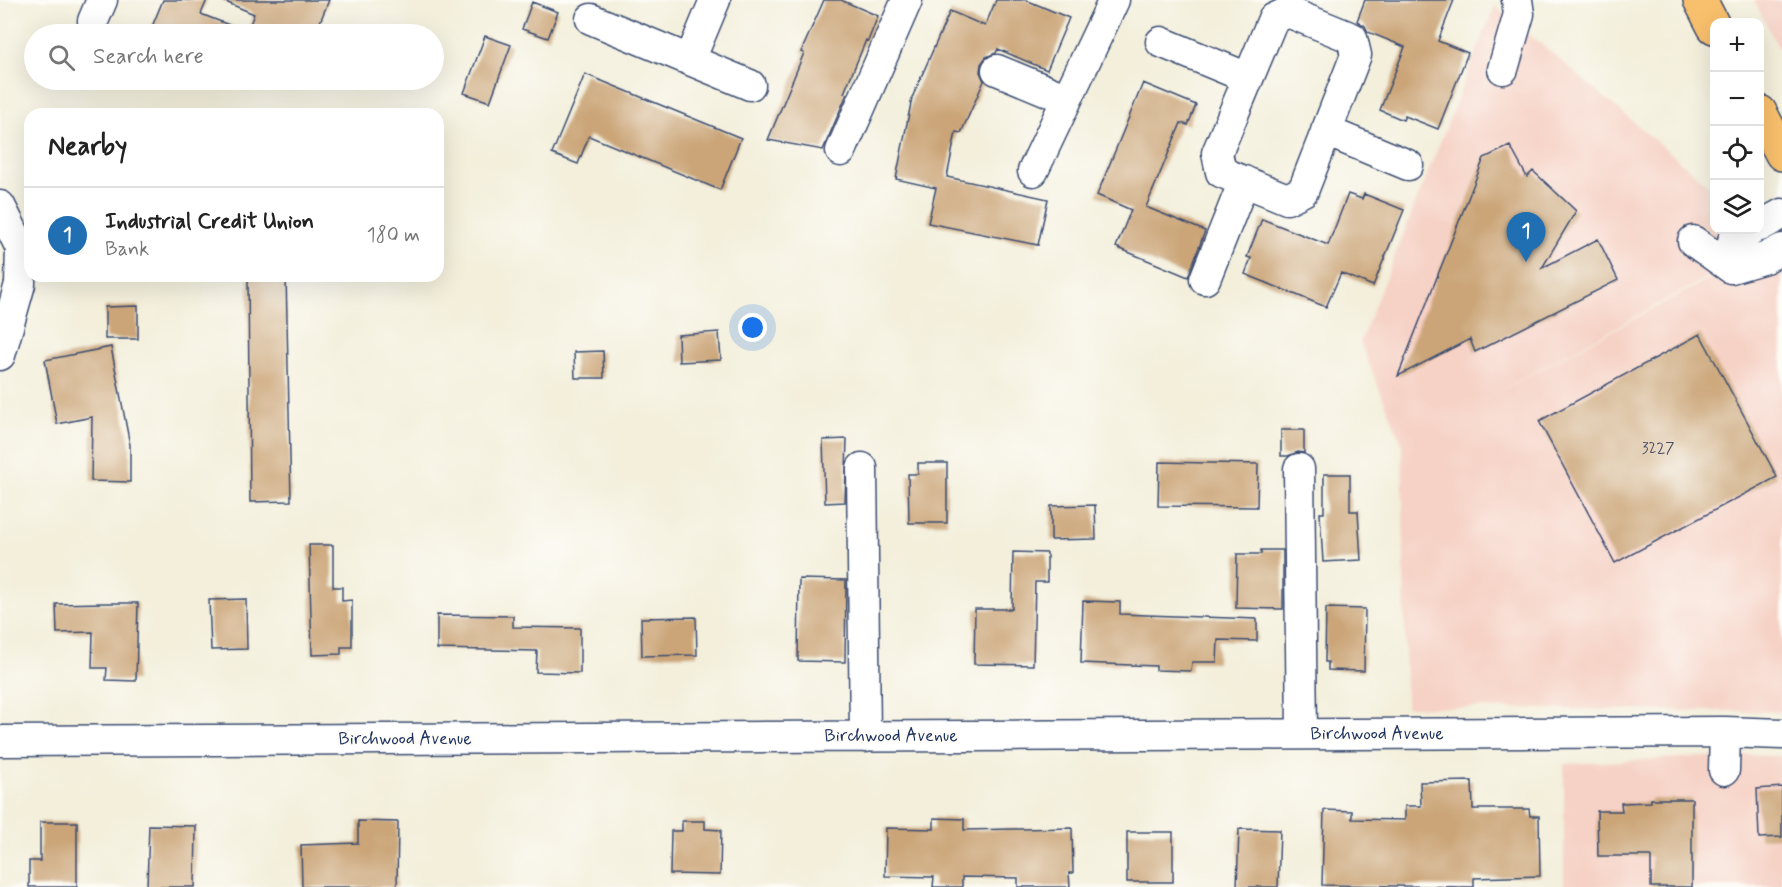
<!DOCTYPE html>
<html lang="en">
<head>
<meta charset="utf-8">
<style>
	:root { --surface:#fff; --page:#f6f6f6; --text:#222; --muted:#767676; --line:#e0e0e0; --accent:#1f6fb2 }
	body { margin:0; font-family:Mynerve,sans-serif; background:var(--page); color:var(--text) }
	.controls { position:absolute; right:18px; top:18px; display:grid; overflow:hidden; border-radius:12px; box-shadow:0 6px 24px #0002 }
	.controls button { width:54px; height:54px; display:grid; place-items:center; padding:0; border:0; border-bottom:2px solid var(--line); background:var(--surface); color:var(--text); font:30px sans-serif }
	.you { position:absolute; left:753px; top:328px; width:21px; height:21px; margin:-15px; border:4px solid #fff; border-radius:50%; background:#1a73e8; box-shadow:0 0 0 9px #1a73e833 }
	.badge { display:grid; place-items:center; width:39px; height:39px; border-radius:50%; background:var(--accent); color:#fff; font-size:20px; font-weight:700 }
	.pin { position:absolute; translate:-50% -50px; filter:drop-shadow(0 2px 3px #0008) }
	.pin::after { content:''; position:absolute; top:32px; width:21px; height:18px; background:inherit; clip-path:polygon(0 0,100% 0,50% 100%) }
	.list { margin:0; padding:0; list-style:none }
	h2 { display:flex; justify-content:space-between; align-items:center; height:78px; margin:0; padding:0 24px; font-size:26px }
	h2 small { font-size:20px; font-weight:400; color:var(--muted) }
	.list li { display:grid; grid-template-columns:39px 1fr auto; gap:18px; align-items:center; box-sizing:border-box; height:96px; padding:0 24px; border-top:2px solid var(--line) }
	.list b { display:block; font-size:22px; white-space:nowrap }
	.list p { margin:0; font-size:20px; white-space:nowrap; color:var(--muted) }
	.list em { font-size:20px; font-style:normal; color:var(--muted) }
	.icon { flex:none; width:33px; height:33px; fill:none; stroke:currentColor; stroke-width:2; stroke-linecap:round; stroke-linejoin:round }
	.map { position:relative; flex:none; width:1782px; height:887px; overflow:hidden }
	.search { position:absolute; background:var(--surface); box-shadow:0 6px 24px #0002; left:24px; top:24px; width:420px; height:66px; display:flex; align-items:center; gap:15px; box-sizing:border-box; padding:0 21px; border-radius:33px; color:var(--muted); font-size:22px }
	.panel { position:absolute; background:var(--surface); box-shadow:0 6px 24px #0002; left:24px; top:108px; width:420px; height:174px; border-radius:18px }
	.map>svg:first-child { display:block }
	.built { fill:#f6d1c5 }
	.building { fill:#cba578 }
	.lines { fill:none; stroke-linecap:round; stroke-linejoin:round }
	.minor-casing { stroke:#3b4c71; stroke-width:33 }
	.major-casing { stroke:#3b4c71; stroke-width:36 }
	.minor { stroke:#fff; stroke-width:30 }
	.major { stroke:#f8bf6c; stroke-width:33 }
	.labels { text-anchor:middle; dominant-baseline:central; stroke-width:4.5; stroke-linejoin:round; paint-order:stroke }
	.number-label { font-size:15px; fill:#474c64 }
	.street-label { font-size:18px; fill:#1b2f5e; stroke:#fdfcf7 }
</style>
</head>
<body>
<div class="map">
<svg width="1782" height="887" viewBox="0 0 1782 887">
	<rect width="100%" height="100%" fill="#fdfcf7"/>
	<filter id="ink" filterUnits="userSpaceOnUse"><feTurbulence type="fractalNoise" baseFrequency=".0167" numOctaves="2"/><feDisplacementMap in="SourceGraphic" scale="12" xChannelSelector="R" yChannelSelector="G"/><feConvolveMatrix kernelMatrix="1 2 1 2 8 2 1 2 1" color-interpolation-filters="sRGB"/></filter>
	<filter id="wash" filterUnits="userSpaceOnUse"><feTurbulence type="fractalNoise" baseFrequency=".008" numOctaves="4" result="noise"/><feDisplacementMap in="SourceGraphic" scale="24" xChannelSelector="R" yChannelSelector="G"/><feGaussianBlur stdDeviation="1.35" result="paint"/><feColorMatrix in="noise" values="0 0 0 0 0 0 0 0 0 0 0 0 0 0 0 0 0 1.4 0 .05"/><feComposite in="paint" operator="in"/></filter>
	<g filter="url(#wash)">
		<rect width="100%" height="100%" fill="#f3efdb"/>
		<path class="built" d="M1754 0H1782V55Z
			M1495 5 1714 190V230L1760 228 1774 241 1448 419 1777 242 1782 252V712L1406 707 1402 444 1360 342Z
			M1740 755 1782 756V887H1564V764Z"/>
		<g id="blocks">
			<path class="building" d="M163 0H207L201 14 247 32 254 14 221 0H329L315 34H303L279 25 275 34H149Z
				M824 0H841L878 16 868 41 866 40 844 93 847 94 823 150 768 140 804 53 801 52Z
				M996 0H1026L1069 18 1047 70 998 49 996 53 986 57 981 64 980 72 984 81 961 133 956 132 947 177 1048 199 1038 245 928 223 936 188 896 179 912 98 950 11 985 26Z
				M1365 0H1454L1438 41 1468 53 1438 129 1405 116 1403 120 1380 110 1405 47 1368 32 1365 26 1357 21Z
				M532 2 558 12 548 38 522 29Z
				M485 36 511 45 490 102 464 93Z
				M585 74 741 138 720 190 589 136 578 164 552 154Z
				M1143 83 1196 105 1188 125 1181 123 1146 207 1205 231 1188 277 1116 247 1131 210 1097 195Z
				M1510 146 1527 177 1533 171 1576 211 1542 268 1598 239 1618 280 1475 352 1470 339 1398 376 1484 158Z
				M1348 194 1362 199 1364 194 1404 210 1373 286 1341 273 1326 307 1245 274 1251 258 1247 257 1262 219 1328 245Z
				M248 276H286L291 501 250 502Z
				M138 306V339H105V307Z
				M719 332 721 360 679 362 678 335Z
				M1700 334 1777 477 1615 563 1539 421Z
				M111 347 130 445V482L91 481 92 417 57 424 45 360Z
				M603 351 604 378H575L574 352Z
				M1281 430H1304V453L1298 452 1288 456H1281Z
				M847 439 845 502 825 503 823 440Z
				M1159 462 1258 464 1257 507 1158 506Z
				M918 463H947V523H909L908 474H918Z
				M1324 474H1350V511H1358L1361 560 1323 562 1320 513H1324Z
				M1095 505 1096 539 1051 540V506Z
				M309 545H333V587H342V601L352 600V647H341V654L312 655Z
				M1261 550H1283V609L1236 608 1237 554H1261Z
				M1013 552 1047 553V582H1035L1033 665 974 664 975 609H1012Z
				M799 579 846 580 845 662 798 661Z
				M246 599 247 649 211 650 209 600Z
				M1083 601 1120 602V614L1257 619V641L1218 640 1217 662H1192L1191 671 1156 670V666L1081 663Z
				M104 603H138L136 681 106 680 107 668H92L93 632 57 633 56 604Z
				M1326 608 1365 609 1364 671 1328 670V662H1325Z
				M437 615 513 616V627L580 628V673L536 672 537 651 437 649Z
				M696 617 697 655 642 656 641 618Z
				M1472 781 1473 809H1529L1530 816H1539L1540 876 1474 878V887L1322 885 1324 810 1352 811V819L1405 820V806H1421L1420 782Z
				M1782 787V837L1759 838 1757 789Z
				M1651 799H1692V887H1651V856H1598L1597 811H1622L1621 803 1651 802Z
				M934 818 964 819V830L1072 828 1073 873H1069L1070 887H1018V878L962 877V887H933L934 877 885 876 886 828 934 829Z
				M358 821 398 822 397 887H302L301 845 358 843Z
				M682 821H705V829L721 830 720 875 670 874 671 831H682Z
				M40 822H77V887H29V861H40Z
				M149 825 196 826 195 887H147Z
				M1239 829 1280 830 1278 887H1237Z
				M1127 832H1173V882H1127Z"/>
		</g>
	</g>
	<g filter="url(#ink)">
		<use href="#blocks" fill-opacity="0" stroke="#3b4c71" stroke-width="1.5"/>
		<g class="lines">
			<g class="minor-casing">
				<path id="minor" d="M1288 12 1352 38 1356 55 1303 191 1287 199 1221 172 1217 153 1273 19Z
					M591 19 750 85
					M93 21 102 0
					M1161 42 1248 78
					M690 60 715 0
					M1503 69 1519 14 1517 0
					M997 70 1067 99
					M1326 131 1408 165
					M841 151 907 0
					M1033 171 1114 0
					M0 206 21 248 20 284 0 355
					M1760 226 1782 214
					M1693 241 1731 268
					M1731 268 1765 258 1782 249
					M1731 268 1733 241 1752 230
					M1205 279 1244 181
					M862 468 865 737
					M1299 469 1302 734
					M0 741 1725 732 1782 734
					M1724 770 1725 732"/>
			</g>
			<g class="major-casing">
				<path id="major" d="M1700 0 1714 27
					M1760 112 1782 154"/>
			</g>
			<use href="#minor" class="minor"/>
			<use href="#major" class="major"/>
		</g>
	</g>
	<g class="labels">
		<g class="number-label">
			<text x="1658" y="449">3227</text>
		</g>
		<g class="street-label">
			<text x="1377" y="734">Birchwood Avenue</text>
			<text x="891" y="736">Birchwood Avenue</text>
			<text x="405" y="739">Birchwood Avenue</text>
		</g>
	</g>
</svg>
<div class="controls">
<button>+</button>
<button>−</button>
<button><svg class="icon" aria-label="locate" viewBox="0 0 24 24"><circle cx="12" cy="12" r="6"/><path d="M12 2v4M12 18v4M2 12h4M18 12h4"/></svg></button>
<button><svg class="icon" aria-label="layers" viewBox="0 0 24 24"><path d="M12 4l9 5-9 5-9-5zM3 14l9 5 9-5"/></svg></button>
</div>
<div class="you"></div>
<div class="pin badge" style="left:1526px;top:262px">1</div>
<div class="search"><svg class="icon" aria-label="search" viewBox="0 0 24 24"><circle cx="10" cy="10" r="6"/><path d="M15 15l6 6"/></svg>Search here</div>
<section class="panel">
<h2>Nearby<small></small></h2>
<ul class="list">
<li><span class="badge">1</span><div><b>Industrial Credit Union</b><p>Bank</p></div><em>180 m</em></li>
</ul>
</section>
</div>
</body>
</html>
